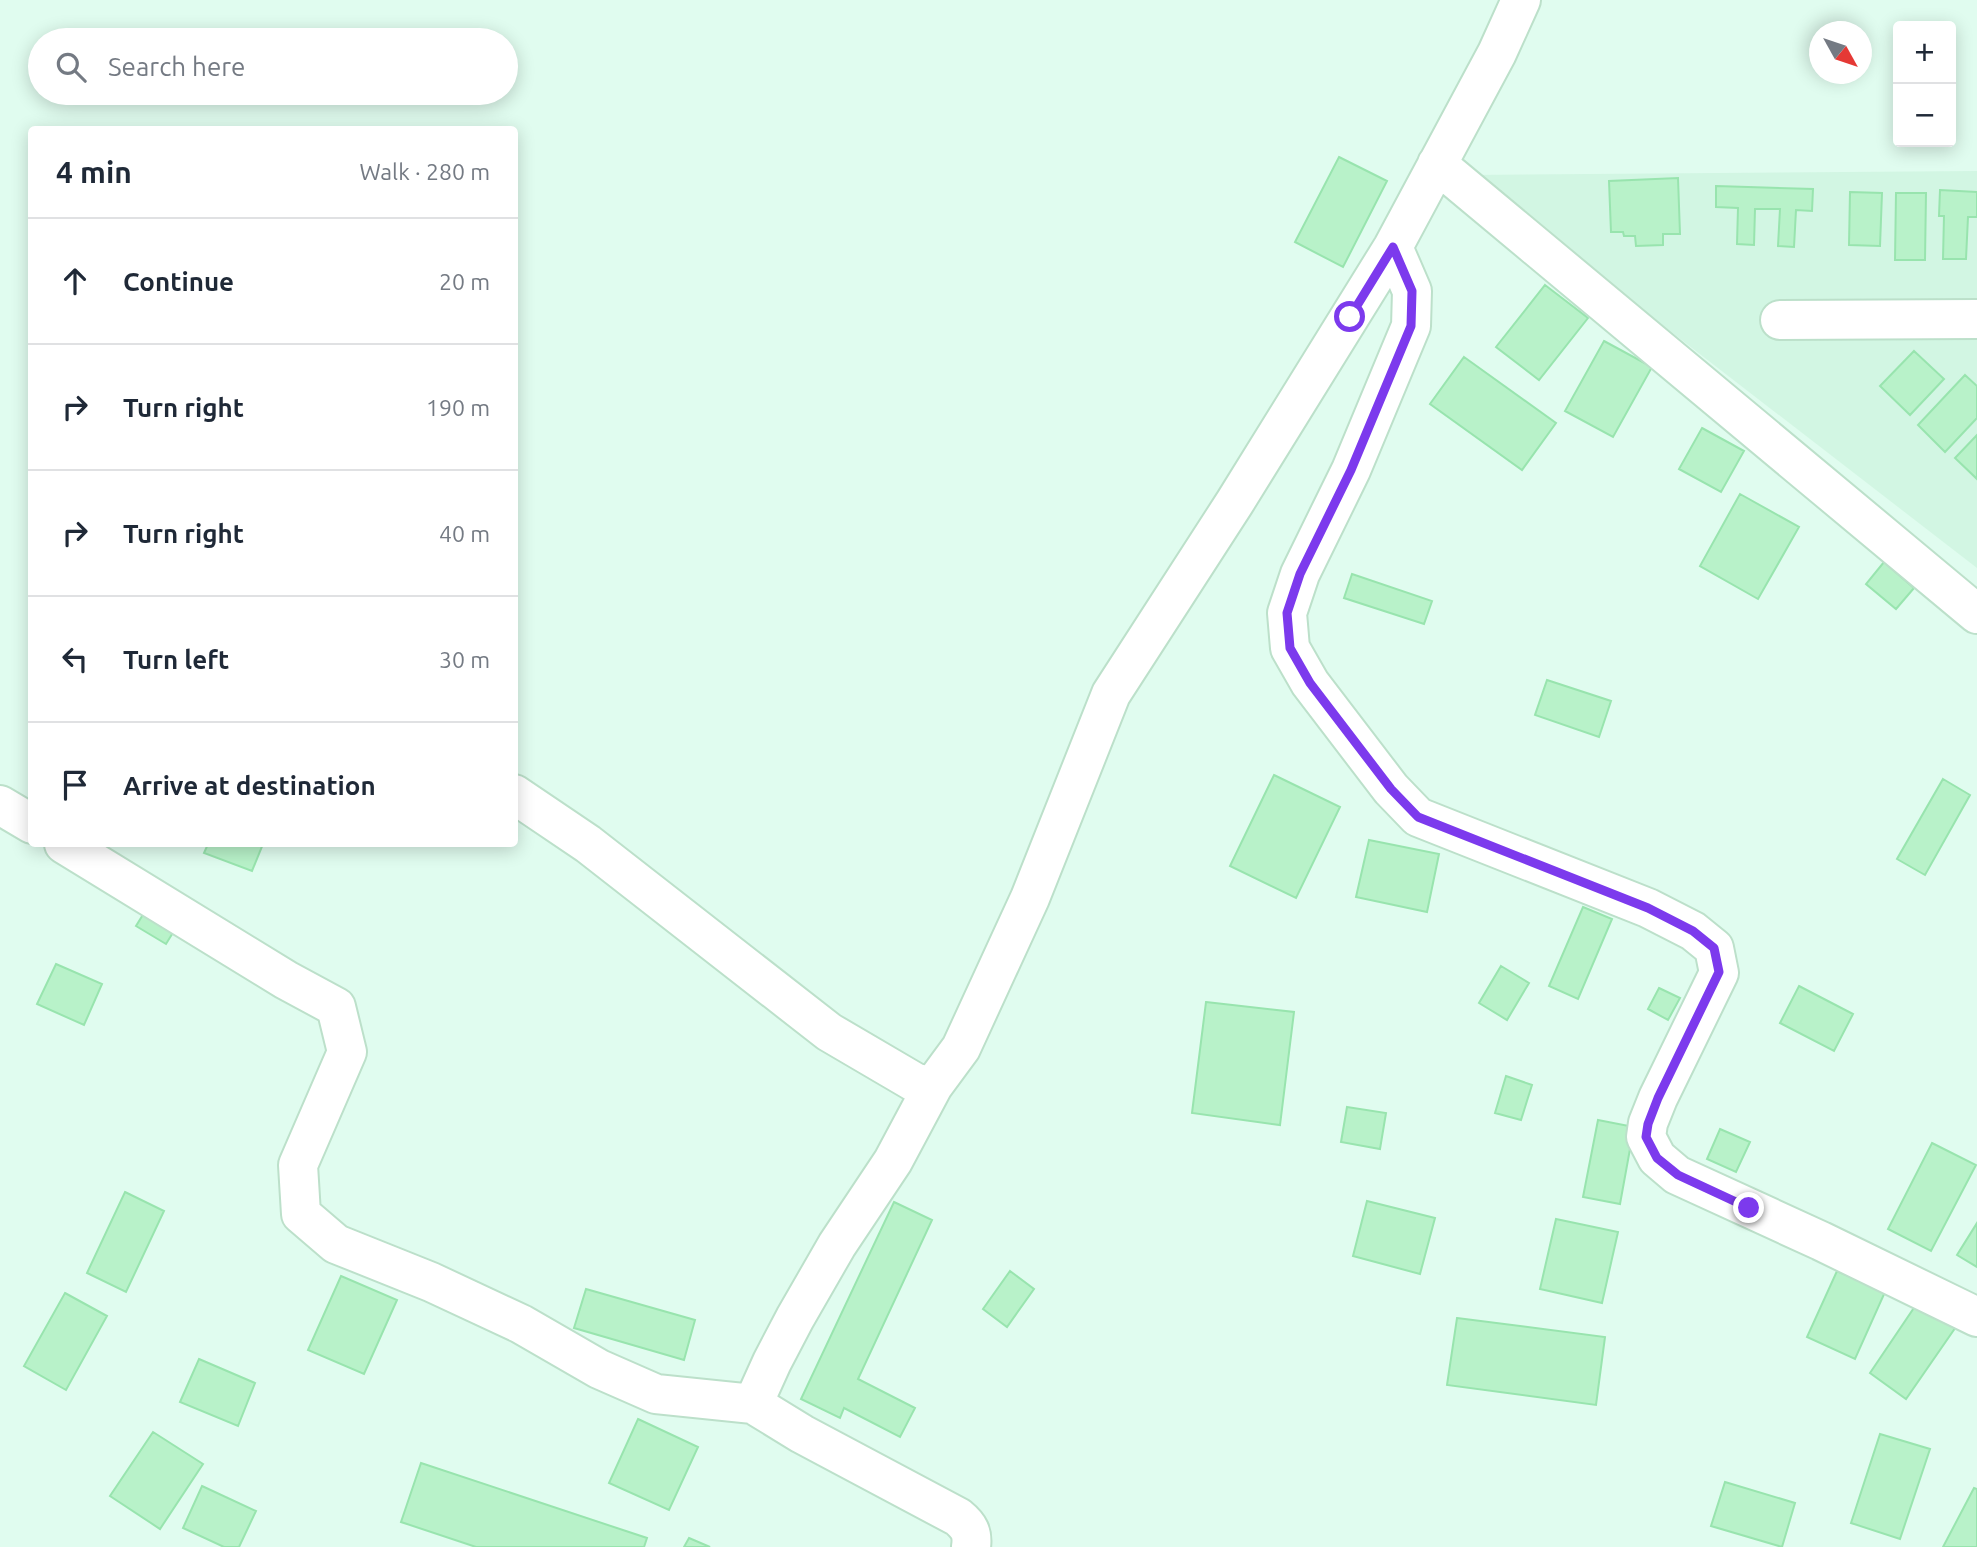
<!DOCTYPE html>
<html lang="en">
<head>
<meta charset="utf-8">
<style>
	:root { --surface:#fff; --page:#f6f6f7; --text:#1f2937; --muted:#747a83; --line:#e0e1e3 }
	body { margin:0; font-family:Ubuntu,sans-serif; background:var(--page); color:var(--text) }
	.controls { position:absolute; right:21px; top:21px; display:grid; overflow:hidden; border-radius:7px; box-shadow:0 4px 18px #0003 }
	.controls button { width:63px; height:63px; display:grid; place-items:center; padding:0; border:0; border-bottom:2px solid var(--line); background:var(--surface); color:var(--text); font:35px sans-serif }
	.compass { position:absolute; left:1809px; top:21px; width:63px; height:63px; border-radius:50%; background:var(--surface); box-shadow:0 4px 18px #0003; rotate:130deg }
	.stop { position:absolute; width:21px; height:21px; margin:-16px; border:5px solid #7c3aed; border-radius:50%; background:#fff }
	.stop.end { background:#7c3aed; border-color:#fff; box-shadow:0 2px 7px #0008 }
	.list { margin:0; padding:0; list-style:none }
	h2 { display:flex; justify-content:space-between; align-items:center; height:91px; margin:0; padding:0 28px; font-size:30px }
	h2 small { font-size:23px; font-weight:400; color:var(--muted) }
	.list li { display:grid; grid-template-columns:46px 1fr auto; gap:21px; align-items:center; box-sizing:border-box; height:126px; padding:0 28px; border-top:2px solid var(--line) }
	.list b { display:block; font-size:26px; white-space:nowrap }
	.list em { font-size:23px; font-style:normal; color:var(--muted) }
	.icon { flex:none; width:38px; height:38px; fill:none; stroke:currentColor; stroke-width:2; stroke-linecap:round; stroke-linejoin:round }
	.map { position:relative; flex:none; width:1977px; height:1547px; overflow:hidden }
	.search { position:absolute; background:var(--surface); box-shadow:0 4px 18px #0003; left:28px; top:28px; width:490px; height:77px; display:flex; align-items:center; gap:18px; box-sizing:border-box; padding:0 24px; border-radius:38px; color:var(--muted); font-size:26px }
	.panel { position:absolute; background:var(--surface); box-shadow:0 4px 18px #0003; left:28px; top:126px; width:490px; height:721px; border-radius:7px }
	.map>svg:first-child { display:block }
	.residential { fill:#d2f6e3 }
	.building { fill:#b8f2c9; stroke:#98e4ae; stroke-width:2 }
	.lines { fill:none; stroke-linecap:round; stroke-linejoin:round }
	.minor-casing { stroke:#bce0ca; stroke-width:42 }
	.minor { stroke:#fff; stroke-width:38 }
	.route { stroke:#7c3aed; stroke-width:9 }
</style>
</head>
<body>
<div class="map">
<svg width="1977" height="1547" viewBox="0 0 1977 1547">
	<rect width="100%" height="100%" fill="#e0fcef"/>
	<path class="residential" d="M1977 171V568L1468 175Z"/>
	<path class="building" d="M1339 157 1387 181 1343 267 1295 242Z
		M1678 178 1680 234H1663V245L1636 246 1635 236H1624L1623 232H1611L1609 181Z
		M1716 186 1813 189 1812 211 1796 210 1794 247 1778 246 1780 209H1755L1754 245 1737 244 1738 208 1716 207Z
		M1940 190 1977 192V217H1968L1966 259H1943L1944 216H1939Z
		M1850 192 1882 193 1880 246 1849 245Z
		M1896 193H1926L1925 260H1895Z
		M1545 285 1588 318 1539 380 1496 347Z
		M1604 341 1652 367 1613 437 1565 411Z
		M1914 351 1944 379 1910 415 1880 386Z
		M1464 357 1556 423 1522 470 1430 404Z
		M1965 375 1977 386V418L1945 452 1918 425Z
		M1702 428 1744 451 1721 492 1679 469Z
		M1977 435V479L1955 458Z
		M1740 494 1799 527 1758 599 1700 566Z
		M1884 562 1914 588 1896 609 1866 584Z
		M1352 574 1432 601 1424 624 1344 598Z
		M1547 680 1611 701 1599 737 1535 715Z
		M1274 775 1340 807 1296 898 1230 866Z
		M1943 779 1970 795 1925 875 1897 859Z
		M1369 840 1439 854 1427 912 1356 897Z
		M208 844H263L252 871 204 853Z
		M152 900 182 918 166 944 136 926Z
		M1583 907 1612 919 1578 999 1549 986Z
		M56 964 102 984 84 1025 37 1004Z
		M1501 966 1529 983 1507 1020 1479 1003Z
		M1799 986 1853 1014 1834 1051 1780 1023Z
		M1659 988 1680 998 1668 1020 1648 1009Z
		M1206 1002 1294 1012 1280 1125 1192 1113Z
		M1506 1076 1532 1085 1521 1120 1495 1113Z
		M1347 1107 1386 1113 1380 1149 1341 1142Z
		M1598 1120 1634 1127 1620 1204 1583 1197Z
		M1720 1129 1750 1142 1736 1172 1707 1159Z
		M1932 1143 1976 1165 1931 1251 1888 1229Z
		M125 1192 164 1211 126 1292 87 1273Z
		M1367 1201 1435 1218 1420 1274 1353 1256Z
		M894 1202 932 1220 858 1379 915 1408 900 1437 844 1408 840 1418 801 1399Z
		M1556 1219 1618 1232 1602 1303 1540 1289Z
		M1977 1223V1267L1957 1255Z
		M1010 1271 1034 1289 1007 1327 983 1309Z
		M1837 1271 1885 1292 1855 1359 1807 1337Z
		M341 1276 397 1300 364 1374 308 1350Z
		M586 1289 695 1320 684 1360 574 1328Z
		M65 1293 107 1316 66 1390 24 1366Z
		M1922 1296 1960 1321 1906 1399 1870 1373Z
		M1457 1318 1605 1337 1596 1405 1447 1385Z
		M199 1359 255 1383 238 1426 180 1402Z
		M638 1419 698 1447 669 1510 609 1483Z
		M153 1432 203 1464 160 1529 110 1496Z
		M1880 1434 1930 1449 1900 1539 1851 1523Z
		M421 1463 647 1538 644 1547H476L401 1522Z
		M1725 1482 1795 1503 1782 1547 1711 1526Z
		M202 1486 256 1511 239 1547H224L183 1528Z
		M1974 1488 1977 1489V1547H1943Z
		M689 1538 710 1547H684Z"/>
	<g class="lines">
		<g class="minor-casing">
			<path id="minor" d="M1437 164 1977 614
				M1393 247 1412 291 1411 326 1351 470 1300 574 1287 613 1290 648 1310 683 1391 789 1418 817 1648 908 1693 931 1714 948 1719 973 1658 1098 1648 1123 1646 1137 1657 1158 1677 1175 1821 1241 1977 1317
				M1780 320 1977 319
				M514 794 588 844 829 1032 916 1083 933 1086 961 1048 1030 898 1111 694 1235 502 1393 247 1497 53 1521 0
				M0 805 32 824
				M64 844 286 980 336 1007 347 1052 298 1165 301 1214 336 1244 431 1282 521 1324 599 1369 656 1394 753 1404 802 1434 958 1517C969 1526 973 1533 971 1547
				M753 1404 772 1362 795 1318 837 1245 893 1161 933 1086"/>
		</g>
		<use href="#minor" class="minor"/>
	</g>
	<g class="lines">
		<path class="route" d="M1350 317 1393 247 1412 291 1411 326 1351 470 1300 574 1287 613 1290 648 1310 683 1391 789 1418 817 1648 908 1693 931 1714 948 1719 972 1658 1098 1648 1124 1646 1137 1657 1158 1678 1175 1749 1208"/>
	</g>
</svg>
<div class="controls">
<button>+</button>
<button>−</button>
</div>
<svg class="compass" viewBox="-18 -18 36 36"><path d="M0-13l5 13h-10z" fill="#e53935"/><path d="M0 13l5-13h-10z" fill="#747a83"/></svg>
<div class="stop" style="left:1350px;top:317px"></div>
<div class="stop end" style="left:1749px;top:1208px"></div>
<div class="search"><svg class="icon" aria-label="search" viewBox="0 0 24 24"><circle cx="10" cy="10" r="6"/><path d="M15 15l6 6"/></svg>Search here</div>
<section class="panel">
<h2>4 min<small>Walk · 280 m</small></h2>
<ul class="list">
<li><svg class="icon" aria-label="ahead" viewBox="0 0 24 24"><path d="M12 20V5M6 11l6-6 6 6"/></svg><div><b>Continue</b></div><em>20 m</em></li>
<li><svg class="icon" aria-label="right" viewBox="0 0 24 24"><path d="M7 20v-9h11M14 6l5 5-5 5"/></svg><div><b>Turn right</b></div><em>190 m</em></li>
<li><svg class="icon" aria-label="right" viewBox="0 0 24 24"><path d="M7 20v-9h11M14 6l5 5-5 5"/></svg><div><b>Turn right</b></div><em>40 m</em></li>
<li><svg class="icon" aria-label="left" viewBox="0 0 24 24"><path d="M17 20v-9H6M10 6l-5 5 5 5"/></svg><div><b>Turn left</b></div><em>30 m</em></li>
<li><svg class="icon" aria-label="arrive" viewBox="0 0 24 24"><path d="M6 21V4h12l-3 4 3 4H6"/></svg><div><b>Arrive at destination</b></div></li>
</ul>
</section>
</div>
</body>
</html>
